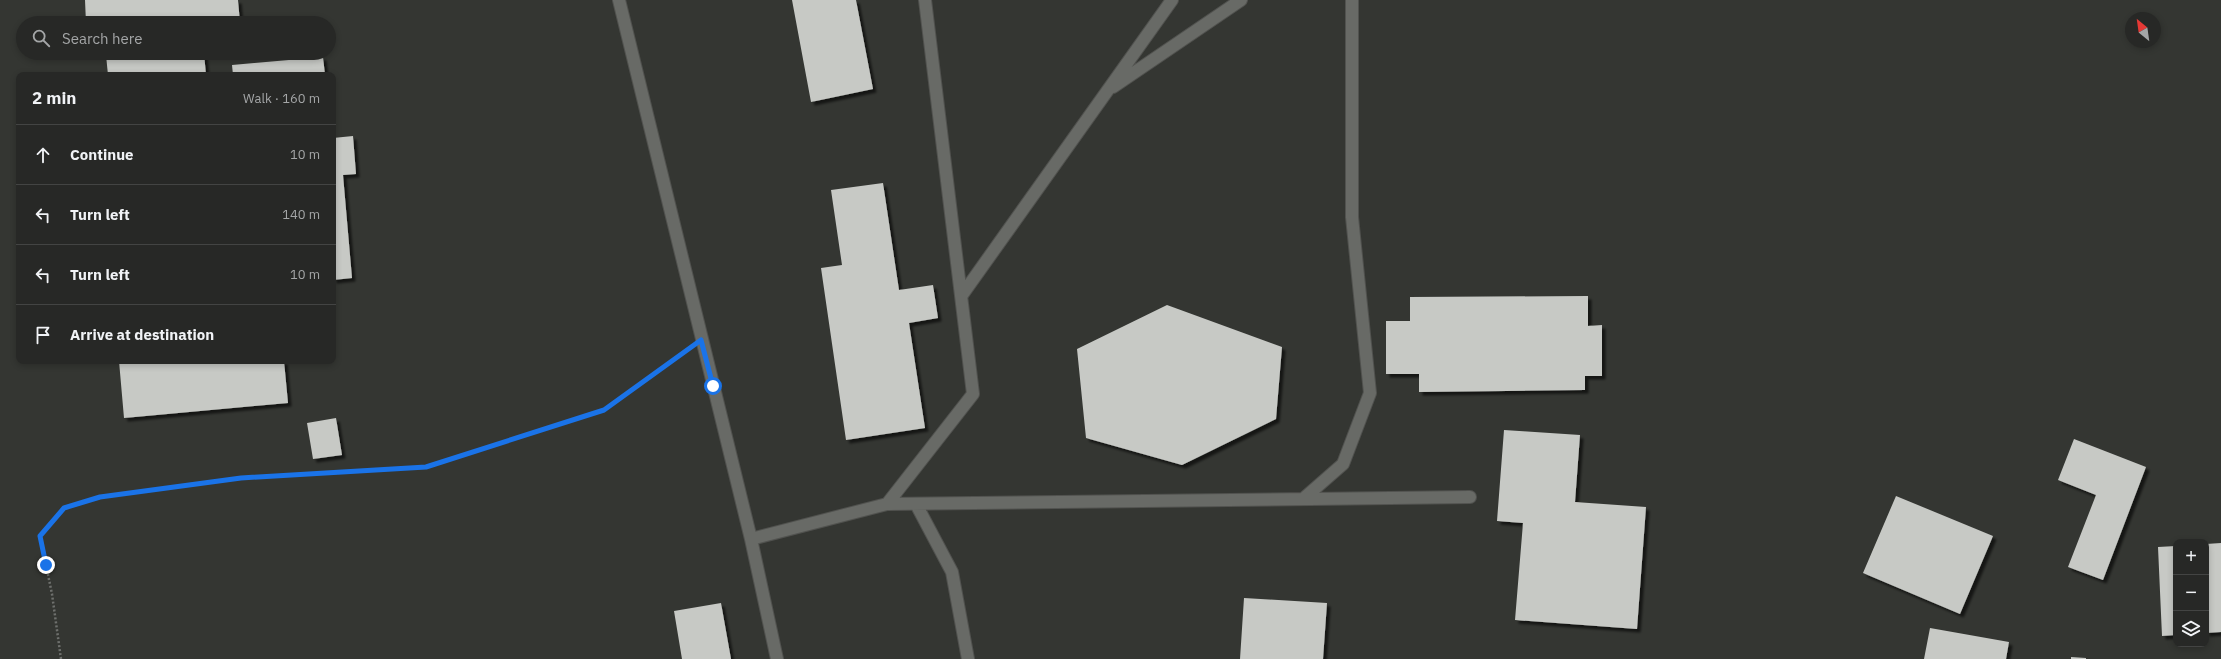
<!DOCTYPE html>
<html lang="en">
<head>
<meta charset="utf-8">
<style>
	:root { --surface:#272826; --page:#2f302e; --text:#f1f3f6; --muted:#a4a6a7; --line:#434443 }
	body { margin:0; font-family:"IBM Plex Sans",sans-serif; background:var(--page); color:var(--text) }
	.controls { position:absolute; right:12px; bottom:12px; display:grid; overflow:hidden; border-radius:8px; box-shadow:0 2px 6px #0003 }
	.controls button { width:36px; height:36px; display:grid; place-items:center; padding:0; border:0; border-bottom:1px solid var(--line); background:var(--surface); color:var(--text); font:20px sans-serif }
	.compass { position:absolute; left:2125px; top:12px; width:36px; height:36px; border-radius:50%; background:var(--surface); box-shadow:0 2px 6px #0003; rotate:331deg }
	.stop { position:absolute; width:12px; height:12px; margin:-9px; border:3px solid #1a73e8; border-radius:50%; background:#fff }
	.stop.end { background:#1a73e8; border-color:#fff; box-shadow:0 1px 4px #0008 }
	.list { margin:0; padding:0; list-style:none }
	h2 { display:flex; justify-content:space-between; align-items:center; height:52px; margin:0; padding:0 16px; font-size:17px }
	h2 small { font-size:13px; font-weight:400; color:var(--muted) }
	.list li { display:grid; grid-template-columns:26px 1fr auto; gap:12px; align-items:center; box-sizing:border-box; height:60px; padding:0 16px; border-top:1px solid var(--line) }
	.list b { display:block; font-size:15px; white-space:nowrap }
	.list em { font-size:13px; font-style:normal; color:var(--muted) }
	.icon { flex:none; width:22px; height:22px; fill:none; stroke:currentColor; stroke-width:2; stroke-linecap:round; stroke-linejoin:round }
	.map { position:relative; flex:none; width:2221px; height:659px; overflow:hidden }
	.search { position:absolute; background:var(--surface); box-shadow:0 2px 6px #0003; left:16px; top:16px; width:320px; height:44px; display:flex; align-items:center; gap:10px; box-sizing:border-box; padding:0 14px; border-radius:22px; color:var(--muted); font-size:15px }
	.panel { position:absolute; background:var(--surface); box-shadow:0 2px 6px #0003; left:16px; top:72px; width:320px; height:292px; border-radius:8px }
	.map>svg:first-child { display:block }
	.building { fill:#c7c9c5; filter:url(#shadow) }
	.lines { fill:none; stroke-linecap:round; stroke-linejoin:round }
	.minor-casing { stroke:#51524f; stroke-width:14 }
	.path { stroke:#6e706d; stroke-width:2.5; stroke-dasharray:2 2; stroke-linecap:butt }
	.minor { stroke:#686a66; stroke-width:12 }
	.route { stroke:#1a73e8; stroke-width:5 }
</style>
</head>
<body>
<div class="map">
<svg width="2221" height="659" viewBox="0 0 2221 659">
	<defs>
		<filter id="shadow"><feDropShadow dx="3.5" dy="3.5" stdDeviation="1" flood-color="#0009"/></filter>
	</defs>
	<rect width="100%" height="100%" fill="#343632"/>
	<path class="building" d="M85 0H238L240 23H86Z
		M792 0H856L873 89 811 102Z
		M133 53H204L206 75H108L106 55Z
		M323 57 325 75H233L232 65Z
		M353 136 356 174 343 175 352 278 333 280V138Z
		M883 183 899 290 933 285 938 318 909 323 925 428 846 440 821 268 842 265 831 190Z
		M1588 296V326L1602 325V376H1585V390L1419 392V374H1386V321H1410V297Z
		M1167 305 1282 347 1276 419 1182 465 1086 438 1077 349Z
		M119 361H284L288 403 124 418Z
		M336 418 342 455 313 459 307 423Z
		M1504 430 1580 435 1575 502 1646 507 1637 629 1515 620 1523 523 1497 521Z
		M2074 439 2146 467 2103 580 2068 567 2096 495 2058 480Z
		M1896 496 1993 536 1960 614 1863 573Z
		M2221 543V632L2206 633V544Z
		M2176 546V635L2162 636 2158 547Z
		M1244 598 1327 603 1323 659H1240Z
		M721 603 731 659H682L674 611Z
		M1930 628 2009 642 2006 659H1924Z
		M2071 657 2086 658V659H2071Z"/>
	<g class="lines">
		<g class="minor-casing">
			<path id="minor" d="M619 0 751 539 777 659
				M1113 87 1241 0
				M962 295 1172 0
				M1303 499 1343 464 1370 393 1352 217V0
				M887 504 1470 497
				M916 504 952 572 968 659
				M751 539 887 504 973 394 925 0"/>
		</g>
		<path class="path" d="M61 659 52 594 40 536 64 509 100 497 241 478 426 467 604 410 680 355"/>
		<use href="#minor" class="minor"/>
	</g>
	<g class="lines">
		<path class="route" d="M46 565 40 536 64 508 100 497 241 478 426 467 604 410 701 340 713 386"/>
	</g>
</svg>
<div class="controls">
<button>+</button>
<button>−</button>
<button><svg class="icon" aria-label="layers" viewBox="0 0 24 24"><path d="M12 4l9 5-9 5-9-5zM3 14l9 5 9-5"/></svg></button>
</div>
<svg class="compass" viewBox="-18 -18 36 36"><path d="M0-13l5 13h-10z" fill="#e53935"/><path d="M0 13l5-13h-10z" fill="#a4a6a7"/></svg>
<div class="stop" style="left:713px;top:386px"></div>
<div class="stop end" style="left:46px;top:565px"></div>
<div class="search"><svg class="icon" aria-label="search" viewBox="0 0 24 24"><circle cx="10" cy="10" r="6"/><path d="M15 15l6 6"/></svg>Search here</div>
<section class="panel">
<h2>2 min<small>Walk · 160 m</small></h2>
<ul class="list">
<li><svg class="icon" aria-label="ahead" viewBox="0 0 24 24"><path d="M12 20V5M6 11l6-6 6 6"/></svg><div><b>Continue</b></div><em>10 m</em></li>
<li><svg class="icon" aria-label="left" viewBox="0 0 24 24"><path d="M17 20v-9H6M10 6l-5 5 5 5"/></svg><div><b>Turn left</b></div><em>140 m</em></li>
<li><svg class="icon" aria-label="left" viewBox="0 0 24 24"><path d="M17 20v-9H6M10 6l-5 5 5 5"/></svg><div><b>Turn left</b></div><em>10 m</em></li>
<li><svg class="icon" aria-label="arrive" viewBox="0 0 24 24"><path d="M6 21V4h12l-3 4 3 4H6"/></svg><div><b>Arrive at destination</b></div></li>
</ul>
</section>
</div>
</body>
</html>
